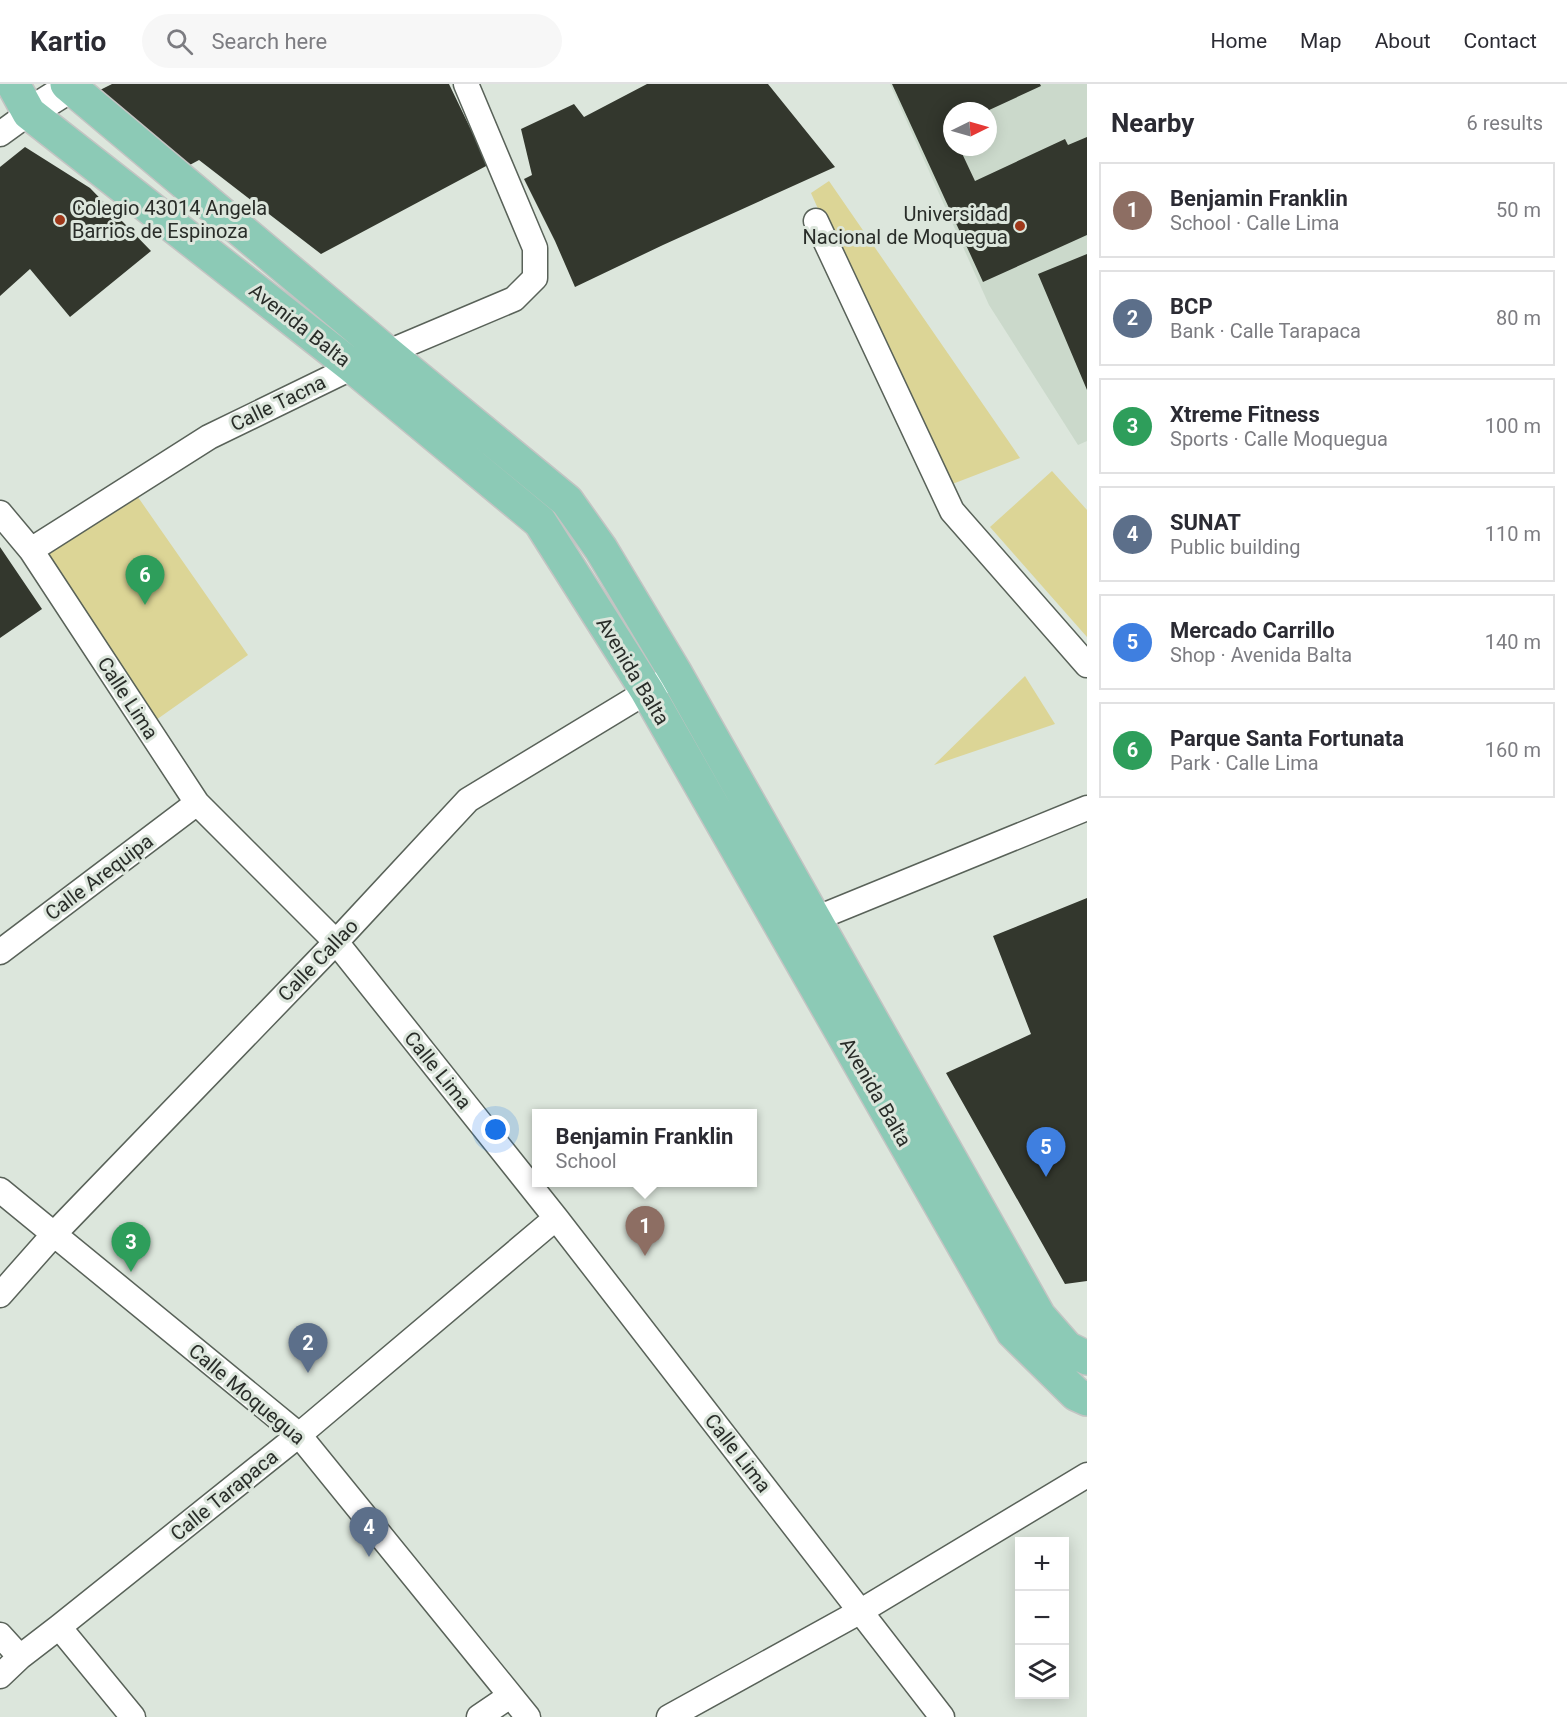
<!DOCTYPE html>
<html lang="en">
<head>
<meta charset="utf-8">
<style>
	:root { --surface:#fff; --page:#f7f7f7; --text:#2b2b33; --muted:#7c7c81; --line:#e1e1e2; --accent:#9f381a }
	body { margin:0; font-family:Roboto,sans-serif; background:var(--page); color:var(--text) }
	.controls { position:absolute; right:18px; bottom:18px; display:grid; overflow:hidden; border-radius:0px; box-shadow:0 3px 15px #0003 }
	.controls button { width:54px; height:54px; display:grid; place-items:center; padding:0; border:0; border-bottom:2px solid var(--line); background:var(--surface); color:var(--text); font:30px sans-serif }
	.compass { position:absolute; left:943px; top:18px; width:54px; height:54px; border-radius:50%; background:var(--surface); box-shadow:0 3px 15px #0003; rotate:85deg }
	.you { position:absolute; left:496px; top:1046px; width:21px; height:21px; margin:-15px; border:4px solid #fff; border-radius:50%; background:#1a73e8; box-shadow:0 0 0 9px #1a73e833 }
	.badge { display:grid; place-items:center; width:39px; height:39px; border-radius:50%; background:var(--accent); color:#fff; font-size:20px; font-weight:700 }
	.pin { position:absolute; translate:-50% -50px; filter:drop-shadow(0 2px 3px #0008) }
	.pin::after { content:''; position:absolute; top:32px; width:21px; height:18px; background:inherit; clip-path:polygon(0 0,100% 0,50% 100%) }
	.popup { position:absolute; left:532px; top:1025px; width:225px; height:78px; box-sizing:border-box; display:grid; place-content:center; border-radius:0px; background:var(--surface); filter:drop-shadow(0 2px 4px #0005); font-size:20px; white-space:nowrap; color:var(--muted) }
	.popup b { font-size:22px; color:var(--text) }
	.popup::after { content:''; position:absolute; left:50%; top:100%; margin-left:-12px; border:12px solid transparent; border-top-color:var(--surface) }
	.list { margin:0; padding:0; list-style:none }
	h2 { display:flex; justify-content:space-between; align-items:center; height:78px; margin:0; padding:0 24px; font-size:26px }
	h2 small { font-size:20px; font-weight:400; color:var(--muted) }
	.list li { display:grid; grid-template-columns:39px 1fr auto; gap:18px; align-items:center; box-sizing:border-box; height:96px; margin:0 12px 12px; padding:0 12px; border:2px solid var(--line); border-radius:0px }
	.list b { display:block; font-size:22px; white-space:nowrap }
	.list p { margin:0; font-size:20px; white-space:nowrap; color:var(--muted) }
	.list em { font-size:20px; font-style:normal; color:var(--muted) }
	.icon { flex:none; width:33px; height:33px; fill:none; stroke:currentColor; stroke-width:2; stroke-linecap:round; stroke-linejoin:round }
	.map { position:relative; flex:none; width:1087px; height:1633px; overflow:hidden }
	header { display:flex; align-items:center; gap:36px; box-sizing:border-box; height:84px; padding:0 30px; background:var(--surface); border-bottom:2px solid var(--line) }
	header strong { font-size:28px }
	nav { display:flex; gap:33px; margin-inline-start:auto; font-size:21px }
	.search { width:420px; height:54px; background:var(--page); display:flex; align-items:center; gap:15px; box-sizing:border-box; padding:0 21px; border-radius:33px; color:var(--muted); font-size:22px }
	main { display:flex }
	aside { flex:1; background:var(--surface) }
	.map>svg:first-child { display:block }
	.built { fill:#cbd9cb; fill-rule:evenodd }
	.green { fill:#dcd596 }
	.building { fill:#33372d }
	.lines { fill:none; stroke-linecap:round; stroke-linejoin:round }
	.minor-casing { stroke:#596259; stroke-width:27 }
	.tertiary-casing { stroke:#596259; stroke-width:33 }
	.primary-casing { stroke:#c3c4c3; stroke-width:36 }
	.minor { stroke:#fff; stroke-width:24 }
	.tertiary { stroke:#fff; stroke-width:30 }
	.primary { stroke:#8ccab6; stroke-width:33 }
	.poi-dot { fill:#9f381a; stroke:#dce6dc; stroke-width:2 }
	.labels { text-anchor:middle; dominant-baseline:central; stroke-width:6; stroke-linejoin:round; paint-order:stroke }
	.poi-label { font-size:20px; fill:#292d29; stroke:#dce6dc; text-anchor:start }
	.street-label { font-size:20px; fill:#292d29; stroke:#dce6dc }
</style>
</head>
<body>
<header>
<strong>Kartio</strong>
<div class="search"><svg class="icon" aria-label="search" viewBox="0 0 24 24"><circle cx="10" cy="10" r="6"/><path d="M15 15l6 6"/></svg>Search here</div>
<nav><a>Home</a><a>Map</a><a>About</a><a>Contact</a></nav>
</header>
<main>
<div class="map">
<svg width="1087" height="1633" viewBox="0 0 1087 1633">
	<rect width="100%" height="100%" fill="#dce6dc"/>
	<path class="built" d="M890 0H1087V357L1078 361 989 221ZM952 27H988V63H952Z"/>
	<path class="green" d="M829 97 1020 374 942 404 811 109Z
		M1052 387 1087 426V553L990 443Z
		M133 406 248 571 156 636 41 472Z
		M1025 592 1055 640 934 681Z"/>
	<path class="building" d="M112 0H449L488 81 321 170 199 76 186 83 109 25 100 6Z
		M647 0H768L835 83 663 161 575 203 555 157 524 95 532 91 521 45 574 20 584 33Z
		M892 0H1040L1041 2 987 27H952V43L950 44 952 48V63H959L975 97 1065 55 1068 61 1087 53V151L983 198Z
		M25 63 90 104 151 167 70 233 30 185 0 212V83Z
		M1087 170V306L1038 190Z
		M0 463 42 525 0 554Z
		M1087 814V1197L1065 1200 946 989 1031 950 993 852Z"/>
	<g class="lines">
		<g class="minor-casing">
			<path id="minor" d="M0 50 29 29
				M816 137 952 427 1087 581
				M0 429 31 466 197 719 336 858 556 1134 942 1633
				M31 466 209 353 353 283 514 215 535 194V164L466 0
				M801 842 815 835 1087 724
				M0 868 197 719
				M0 1106 299 1351 528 1633
				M0 1211 54 1150 336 858 468 716 661 599
				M59 1543 133 1633
				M0 1551 20 1573
				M0 1592 20 1573 59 1543 299 1351 556 1134
				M479 1633 510 1612
				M669 1633 861 1527 1087 1391"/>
		</g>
		<g class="tertiary-casing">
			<path id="tertiary" d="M29 29 75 0"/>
		</g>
		<g class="primary-casing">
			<path id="primary" d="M13 0 29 29 353 283 540 438 647 607 1013 1248 1076 1310 1087 1315
				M67 0 386 268 567 417 601 465 676 590 1039 1232 1067 1264 1087 1274"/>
		</g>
		<use href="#minor" class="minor"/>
		<use href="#tertiary" class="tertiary"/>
		<use href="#primary" class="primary"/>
	</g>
	<g class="poi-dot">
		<circle cx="60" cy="136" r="6"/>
		<circle cx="1020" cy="142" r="6"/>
	</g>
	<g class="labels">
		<g class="poi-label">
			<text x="72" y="124">Colegio 43014 Angela<tspan x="72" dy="23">Barrios de Espinoza</tspan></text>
			<text x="1008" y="130" text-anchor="end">Universidad<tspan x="1008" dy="23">Nacional de Moquegua</tspan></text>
		</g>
		<g class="street-label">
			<text transform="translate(300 241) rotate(38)">Avenida Balta</text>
			<text transform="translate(278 319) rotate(-26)">Calle Tacna</text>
			<text transform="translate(633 587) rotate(59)">Avenida Balta</text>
			<text transform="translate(128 614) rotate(57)">Calle Lima</text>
			<text transform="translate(99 793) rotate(-37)">Calle Arequipa</text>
			<text transform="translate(318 876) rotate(-46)">Calle Callao</text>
			<text transform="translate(438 986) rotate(51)">Calle Lima</text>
			<text transform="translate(876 1008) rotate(60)">Avenida Balta</text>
			<text transform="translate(247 1310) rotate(40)">Calle Moquegua</text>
			<text transform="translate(738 1369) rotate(52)">Calle Lima</text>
			<text transform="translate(224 1411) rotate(-39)">Calle Tarapaca</text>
		</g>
	</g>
</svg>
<div class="controls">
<button>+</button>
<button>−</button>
<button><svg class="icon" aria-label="layers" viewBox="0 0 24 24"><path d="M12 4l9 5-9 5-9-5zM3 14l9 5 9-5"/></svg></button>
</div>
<svg class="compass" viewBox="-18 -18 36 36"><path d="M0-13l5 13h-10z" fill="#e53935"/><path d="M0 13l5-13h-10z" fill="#7c7c81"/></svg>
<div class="you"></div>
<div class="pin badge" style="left:645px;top:1172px;background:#8d6e63">1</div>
<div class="popup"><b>Benjamin Franklin</b>School</div>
<div class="pin badge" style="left:308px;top:1289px;background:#5c6f8a">2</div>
<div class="pin badge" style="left:131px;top:1188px;background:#2e9e5b">3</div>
<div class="pin badge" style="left:369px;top:1473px;background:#5c6f8a">4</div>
<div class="pin badge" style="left:1046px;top:1093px;background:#3f7fe0">5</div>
<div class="pin badge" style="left:145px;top:521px;background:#2e9e5b">6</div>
</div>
<aside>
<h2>Nearby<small>6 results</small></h2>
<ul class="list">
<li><span class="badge" style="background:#8d6e63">1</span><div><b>Benjamin Franklin</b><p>School · Calle Lima</p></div><em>50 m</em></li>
<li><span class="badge" style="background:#5c6f8a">2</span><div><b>BCP</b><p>Bank · Calle Tarapaca</p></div><em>80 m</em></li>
<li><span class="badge" style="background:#2e9e5b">3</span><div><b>Xtreme Fitness</b><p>Sports · Calle Moquegua</p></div><em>100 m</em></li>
<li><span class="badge" style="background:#5c6f8a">4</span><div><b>SUNAT</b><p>Public building</p></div><em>110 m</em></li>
<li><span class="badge" style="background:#3f7fe0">5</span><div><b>Mercado Carrillo</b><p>Shop · Avenida Balta</p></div><em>140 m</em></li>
<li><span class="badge" style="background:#2e9e5b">6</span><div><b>Parque Santa Fortunata</b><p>Park · Calle Lima</p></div><em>160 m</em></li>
</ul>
</aside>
</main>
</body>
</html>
